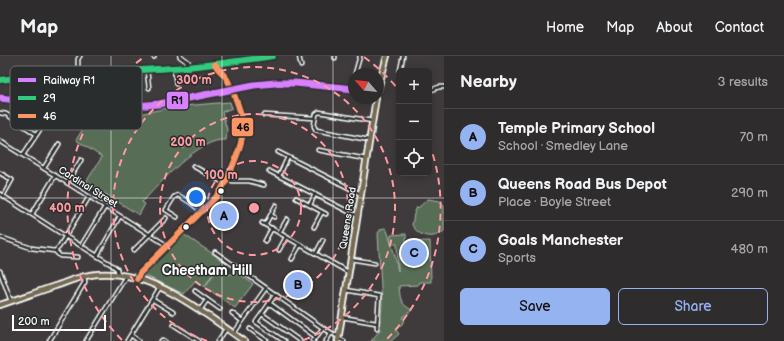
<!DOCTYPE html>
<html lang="en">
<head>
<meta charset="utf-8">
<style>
	:root { --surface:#2f2c2d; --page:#3b3839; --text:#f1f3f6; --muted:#a7a7aa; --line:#4a4849; --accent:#95b2f1 }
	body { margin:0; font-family:"Balsamiq Sans",sans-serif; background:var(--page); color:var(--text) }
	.controls { position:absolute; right:12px; top:12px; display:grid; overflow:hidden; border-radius:6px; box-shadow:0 2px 10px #0003 }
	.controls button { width:36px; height:36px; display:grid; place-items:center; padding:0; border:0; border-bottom:1px solid var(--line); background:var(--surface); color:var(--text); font:20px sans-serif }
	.compass { position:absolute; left:348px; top:12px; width:36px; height:36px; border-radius:50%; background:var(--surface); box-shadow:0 2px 10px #0003; rotate:298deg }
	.scale { position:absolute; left:12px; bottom:10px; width:94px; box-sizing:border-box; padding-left:4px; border:2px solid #fff; border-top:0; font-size:11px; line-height:14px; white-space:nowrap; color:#fff; -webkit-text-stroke:3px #2a2d2e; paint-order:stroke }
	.you { position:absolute; left:196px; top:141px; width:14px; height:14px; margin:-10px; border:3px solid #fff; border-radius:50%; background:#1a73e8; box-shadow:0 0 0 6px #1a73e833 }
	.badge { display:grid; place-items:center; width:26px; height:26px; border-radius:50%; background:var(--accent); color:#111; font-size:13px; font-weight:700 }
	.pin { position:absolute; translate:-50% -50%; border:2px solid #fff; box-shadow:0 1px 4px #0006 }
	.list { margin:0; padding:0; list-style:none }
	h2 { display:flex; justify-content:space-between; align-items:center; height:52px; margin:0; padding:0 16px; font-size:17px }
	h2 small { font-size:13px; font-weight:400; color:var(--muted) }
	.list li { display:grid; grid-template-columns:26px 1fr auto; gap:12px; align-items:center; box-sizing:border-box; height:56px; padding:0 16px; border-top:1px solid var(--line) }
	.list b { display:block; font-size:15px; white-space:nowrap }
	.list p { margin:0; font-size:13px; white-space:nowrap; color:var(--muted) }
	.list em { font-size:13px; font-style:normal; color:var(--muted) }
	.actions { display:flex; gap:8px; padding:12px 16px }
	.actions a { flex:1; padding:9px 0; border:1px solid var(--accent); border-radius:6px; text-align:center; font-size:14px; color:var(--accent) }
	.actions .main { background:var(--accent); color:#111 }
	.icon { flex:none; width:22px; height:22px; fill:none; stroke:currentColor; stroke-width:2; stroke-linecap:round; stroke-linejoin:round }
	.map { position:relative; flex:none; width:444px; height:285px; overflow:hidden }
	header { display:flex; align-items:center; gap:24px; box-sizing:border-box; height:56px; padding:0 20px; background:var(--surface); border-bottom:1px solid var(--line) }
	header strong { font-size:19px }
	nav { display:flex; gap:22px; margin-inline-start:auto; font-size:14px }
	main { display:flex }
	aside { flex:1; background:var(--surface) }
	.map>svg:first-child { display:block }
	.green { fill:#596d57; stroke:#acb6ab }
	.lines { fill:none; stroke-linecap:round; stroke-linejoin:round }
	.street-casing { stroke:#fff; stroke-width:5.5 }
	.secondary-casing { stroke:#fff; stroke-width:6 }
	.highway-casing { stroke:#fff; stroke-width:8 }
	.street { stroke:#2a2d2e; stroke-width:2.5 }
	.secondary { stroke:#2a2d2e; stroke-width:3.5 }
	.highway { stroke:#746b52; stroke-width:4.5 }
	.bus-1-casing { stroke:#2a2d2e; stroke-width:9 }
	.bus-2-casing { stroke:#2a2d2e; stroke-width:9 }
	.bus-1 { stroke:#33ca7d; stroke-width:6 }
	.bus-2 { stroke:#fb9564; stroke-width:6 }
	.rail-1-casing { stroke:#2a2d2e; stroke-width:10 }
	.rail-1 { stroke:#d880ff; stroke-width:7 }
	.grid { fill:none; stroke:#fff; stroke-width:1; stroke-opacity:0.55 }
	.ring { fill:none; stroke:#ff9aa2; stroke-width:2; stroke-dasharray:7 5 }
	.bus-dot { fill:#fff; stroke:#2a2d2e; stroke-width:1.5 }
	.labels { text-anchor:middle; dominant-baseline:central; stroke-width:3; stroke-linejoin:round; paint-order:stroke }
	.street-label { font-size:10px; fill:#fff; stroke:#2a2d2e }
	.district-label { font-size:14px; font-weight:bold; fill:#fff; stroke:#2a2d2e }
	.key { fill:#2a2d2e; stroke:#6a6c6d; stroke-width:1 }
	.key-label { font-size:11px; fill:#fff }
	.centre { fill:#ff9aa2; stroke:#2a2d2e; stroke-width:2 }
	.ring-label { font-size:12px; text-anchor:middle; font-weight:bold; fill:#ff9aa2; stroke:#2a2d2e; stroke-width:3; stroke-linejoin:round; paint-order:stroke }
	.line-badge { stroke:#2a2d2e; stroke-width:1.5 }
	.pale-badge-label { font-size:11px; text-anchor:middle; font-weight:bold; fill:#111 }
</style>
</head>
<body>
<header>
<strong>Map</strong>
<nav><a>Home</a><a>Map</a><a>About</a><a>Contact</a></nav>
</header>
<main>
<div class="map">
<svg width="444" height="285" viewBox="0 0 444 285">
	<rect width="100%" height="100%" fill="#3f3b3c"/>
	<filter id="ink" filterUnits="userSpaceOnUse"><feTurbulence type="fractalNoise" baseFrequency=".025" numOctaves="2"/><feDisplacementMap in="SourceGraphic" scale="8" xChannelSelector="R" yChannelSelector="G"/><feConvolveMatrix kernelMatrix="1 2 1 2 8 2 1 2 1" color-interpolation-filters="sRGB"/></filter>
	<g filter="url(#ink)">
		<path class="green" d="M230 46 232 52 222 56 227 74 226 84C199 81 160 128 142 146L145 148 139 159 86 126 102 101 76 84 90 62 116 63 172 51Z
			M428 143 440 145 444 149V175C433 184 419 181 412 169L414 158 417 151 418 152Z
			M385 172 387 174 395 200 398 215 397 188H391V179L406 178V186L430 185 431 226H419L418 229 399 230C400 242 400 248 412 254L402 262 405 265 396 274 399 278 391 285H371L380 274 382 249 378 177 381 173Z
			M183 178 222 204 204 231 195 225 184 238 144 219Z
			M219 210C225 220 227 219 238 217L253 228 235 252 205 231Z"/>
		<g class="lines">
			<g class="street-casing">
				<path id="street" d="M153 0 154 1
					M299 0 301 10
					M335 0V2
					M174 12 176 28
					M147 14 149 32
					M400 15 403 0
					M113 16 115 33
					M78 18V3L80 0
					M81 18 82 34
					M355 18 360 0
					M429 35 439 31H444
					M0 57 6 58 36 78
					M264 59 315 62
					M369 84 316 74 314 70 316 58 319 56 372 65
					M0 85 168 190
					M318 94 366 103
					M278 96 361 138
					M23 99 45 66 67 68 71 70
					M193 110 224 127
					M44 112 59 88
					M269 115 353 158 357 159
					M0 117 12 124 3 140
					M279 120 288 101
					M226 123 232 125H249L264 129
					M67 127 81 104
					M0 138 65 180 112 209 117 213 118 218
					M296 142 326 158
					M310 149 315 138
					M32 158 55 120
					M271 159 274 161
					M177 161 166 154 174 141 178 139 191 147 202 156
					M262 167 348 216
					M265 169 276 149
					M314 171 322 156
					M279 177 287 163
					M0 181 31 192 55 195 59 191 89 141
					M265 185 272 172
					M81 190 105 151
					M134 194 166 162
					M279 194 286 181
					M55 195 60 200 78 201
					M215 196 323 272 335 279 339 280
					M316 197 323 184
					M97 200 120 160
					M292 203 300 189
					M351 203 375 207
					M0 215 11 245
					M137 222 140 217 218 139C227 125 243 90 243 73 243 59 234 37 228 25 225 18 218 15 215 8
					M346 234 379 240 377 272
					M195 235 220 253
					M276 238 256 266 284 285
					M153 244 173 256
					M269 247 316 281
					M200 254 207 244
					M232 257 242 265
					M262 258 300 285
					M342 261 376 267
					M174 269 199 285
					M250 273 267 285
					M234 277 266 232
					M131 279 139 285
					M339 283 344 285
					M49 285 85 226 84 220
					M86 285 126 220
					M127 285 160 231
					M161 285 163 284 165 285
					M218 285 226 273
					M313 285 323 272
					M326 285 331 277"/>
			</g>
			<g class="secondary-casing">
				<path id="secondary" d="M180 0 188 6 189 11
					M0 24C57 17 115 16 173 12 206 10 239 5 273 0"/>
			</g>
			<g class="highway-casing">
				<path id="highway" d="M378 33 387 0
					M0 249C18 243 37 236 55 230 67 226 78 221 90 219 146 209 201 255 244 285
					M338 285 376 42"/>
			</g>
			<use href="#street" class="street"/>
			<use href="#secondary" class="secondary"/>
			<use href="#highway" class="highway"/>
			<g class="bus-1-casing">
				<path id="bus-1" d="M0 24C57 17 115 16 173 12 206 10 239 5 273 0"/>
			</g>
			<g class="bus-2-casing">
				<path id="bus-2" d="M137 223 140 217 218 139C227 125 243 90 243 73 243 59 234 37 228 25 225 18 218 15 215 8"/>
			</g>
			<use href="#bus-1" class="bus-1"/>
			<use href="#bus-2" class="bus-2"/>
			<g class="rail-1-casing">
				<path id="rail-1" d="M0 42 74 51 112 52 159 48 254 29 275 27H295L354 33"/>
			</g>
			<use href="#rail-1" class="rail-1"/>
		</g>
	</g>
	<path class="grid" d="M111 0V285M222 0V285M333 0V285M0 142H444"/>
	<g class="ring">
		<circle cx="254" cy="152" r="47"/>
		<circle cx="254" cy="152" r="94"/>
		<path d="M207 285A141 141 0 1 1 301 285"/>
		<path d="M122 284A187 187 0 0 1 144 1M364 1A187 187 0 0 1 398 33M429 87A187 187 0 0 1 386 284"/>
	</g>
	<g class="bus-dot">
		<circle cx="221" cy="135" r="3.5"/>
		<circle cx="186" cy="171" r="3.5"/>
	</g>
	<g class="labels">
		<g class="street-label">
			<text transform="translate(88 131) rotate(32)">Cardinal Street</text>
			<text transform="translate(348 162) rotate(-81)">Queens Road</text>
		</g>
		<g class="district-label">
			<text x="207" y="214">Cheetham Hill</text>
		</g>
	</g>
	<rect x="10" y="10" width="132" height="64" rx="6" class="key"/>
	<rect x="18" y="22" width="18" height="4" fill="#d880ff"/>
	<rect x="18" y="40" width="18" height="4" fill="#33ca7d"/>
	<rect x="18" y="58" width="18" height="4" fill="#fb9564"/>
	<g class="key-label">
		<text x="43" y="28">Railway R1</text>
		<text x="43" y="46">29</text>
		<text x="43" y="64">46</text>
	</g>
	<circle cx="254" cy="152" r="6" class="centre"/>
	<g class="ring-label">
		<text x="194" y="28">300 m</text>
		<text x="188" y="90">200 m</text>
		<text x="221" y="123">100 m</text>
		<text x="67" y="156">400 m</text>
	</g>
	<g class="line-badge">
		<rect x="166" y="35" width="23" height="19" rx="4" fill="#d880ff"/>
		<rect x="231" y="61" width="23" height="20" rx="4" fill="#fb9564"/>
	</g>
	<g class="pale-badge-label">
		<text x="177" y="48">R1</text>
		<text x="243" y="75">46</text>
	</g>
</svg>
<div class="controls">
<button>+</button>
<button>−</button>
<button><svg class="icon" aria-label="locate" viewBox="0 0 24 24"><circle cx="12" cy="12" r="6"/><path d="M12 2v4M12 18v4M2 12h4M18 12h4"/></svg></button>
</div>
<svg class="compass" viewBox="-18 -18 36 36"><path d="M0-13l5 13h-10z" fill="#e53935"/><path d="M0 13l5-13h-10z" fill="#a7a7aa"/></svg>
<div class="scale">200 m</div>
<div class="you"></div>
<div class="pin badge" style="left:224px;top:160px">A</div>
<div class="pin badge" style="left:298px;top:229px">B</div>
<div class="pin badge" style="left:414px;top:197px">C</div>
</div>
<aside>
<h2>Nearby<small>3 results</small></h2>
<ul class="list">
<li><span class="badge">A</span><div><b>Temple Primary School</b><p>School · Smedley Lane</p></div><em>70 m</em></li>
<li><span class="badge">B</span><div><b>Queens Road Bus Depot</b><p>Place · Boyle Street</p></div><em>290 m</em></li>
<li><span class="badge">C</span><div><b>Goals Manchester</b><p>Sports</p></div><em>480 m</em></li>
</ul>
<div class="actions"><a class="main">Save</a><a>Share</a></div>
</aside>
</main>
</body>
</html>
